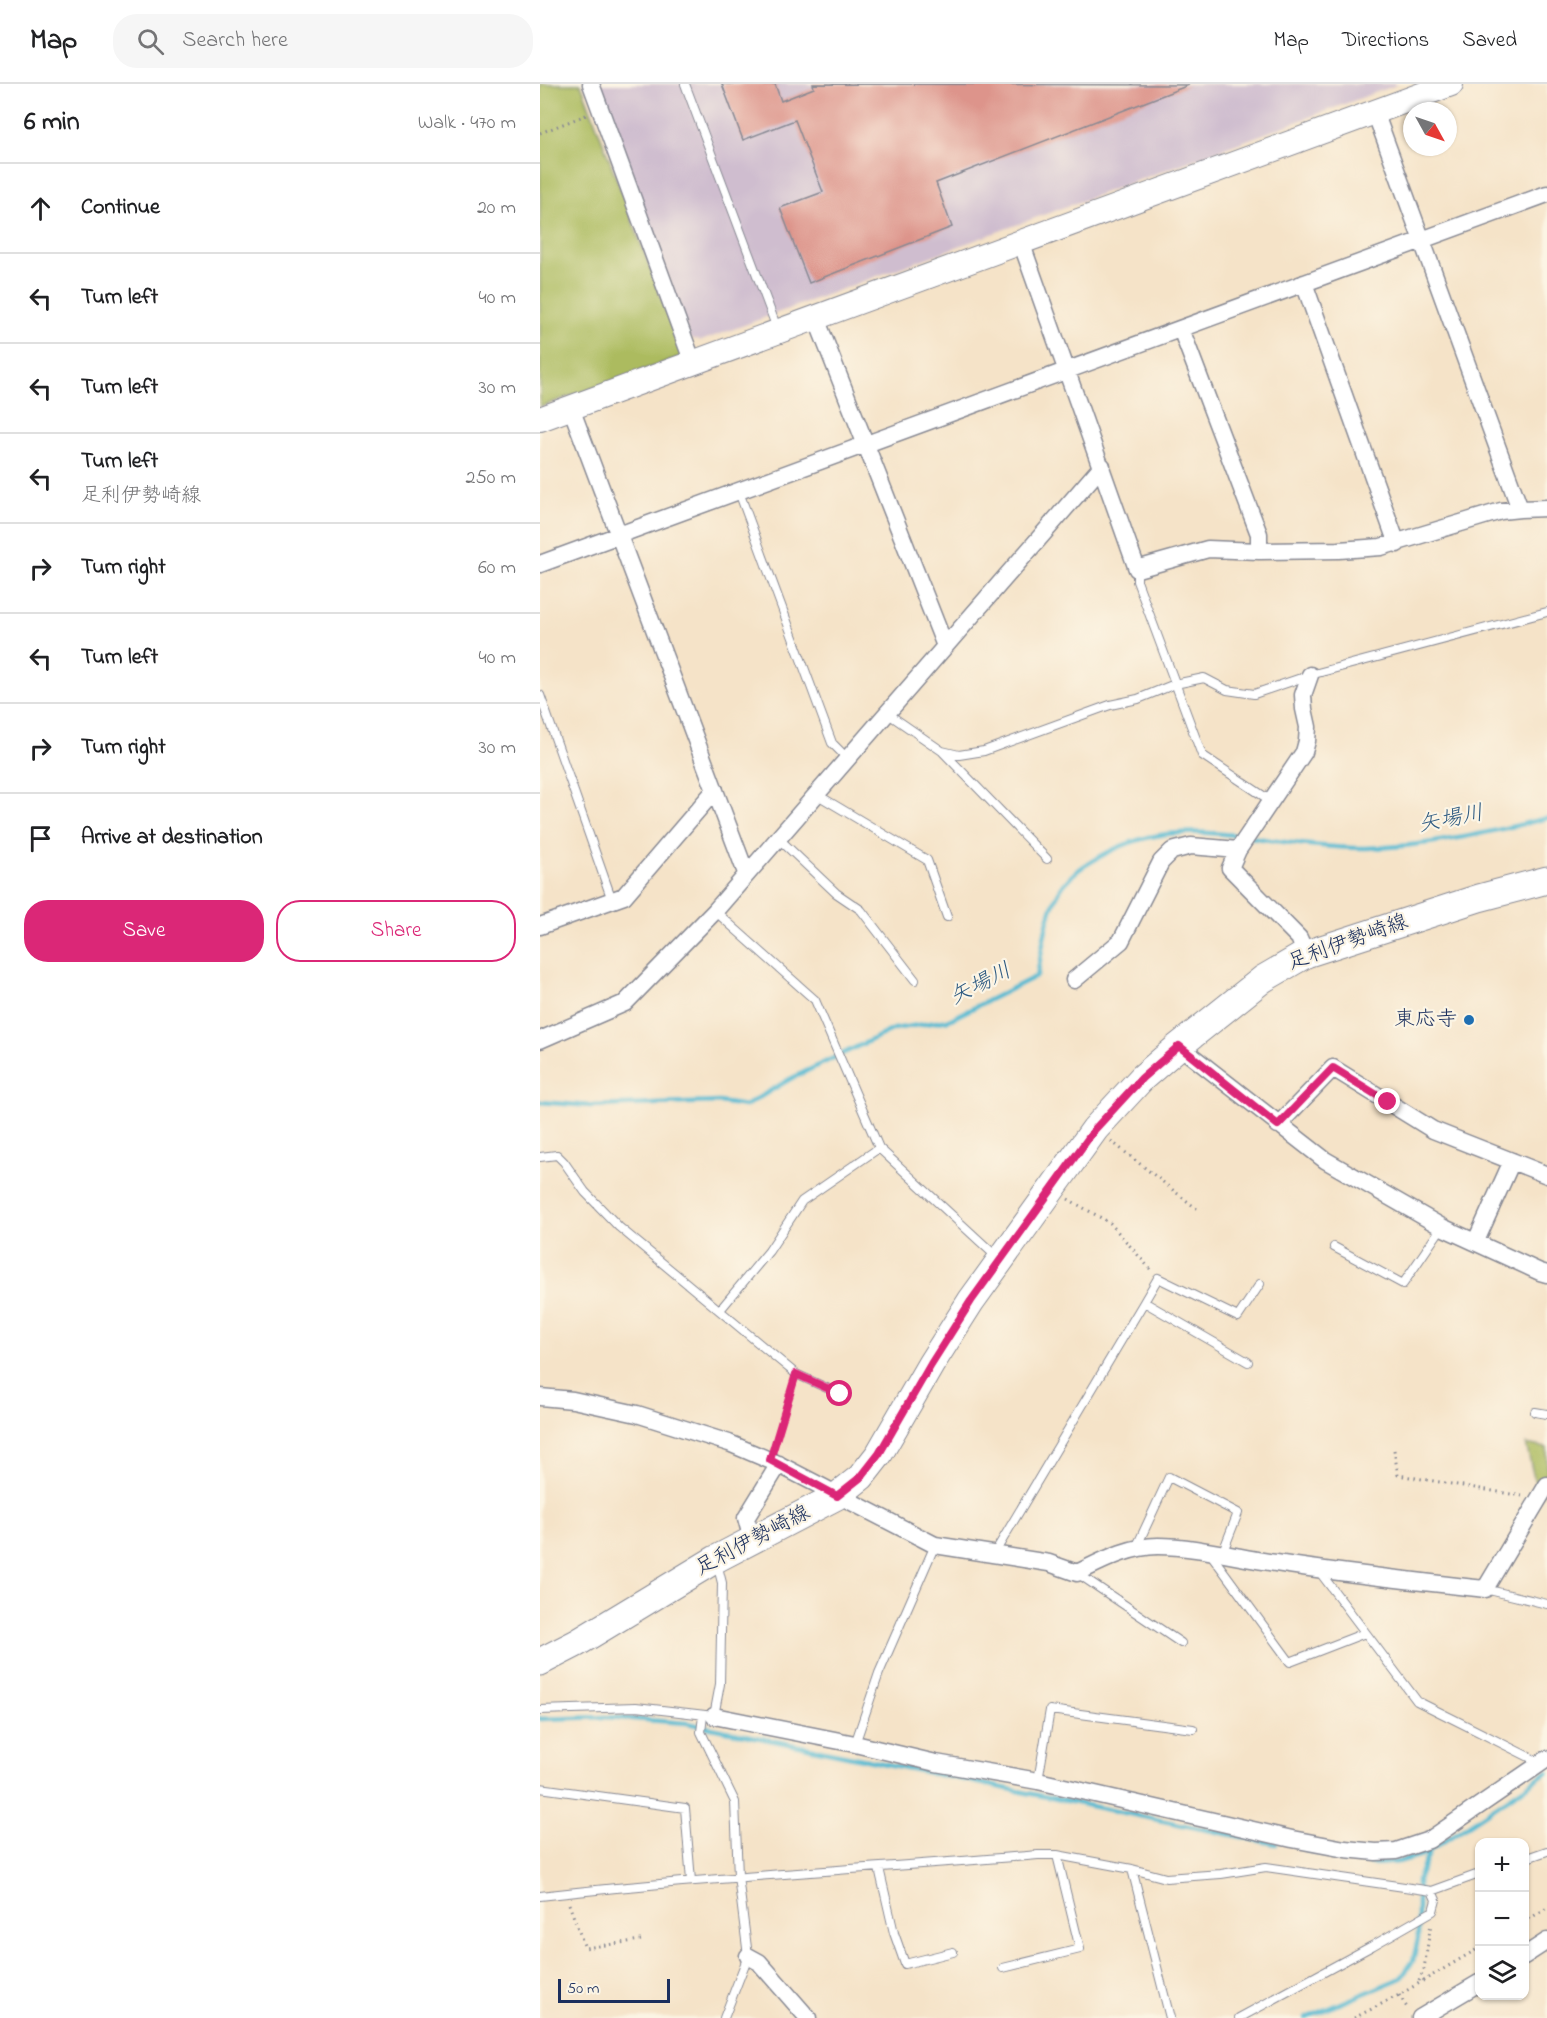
<!DOCTYPE html>
<html lang="en">
<head>
<meta charset="utf-8">
<style>
	:root { --surface:#fff; --page:#f6f6f6; --text:#202124; --muted:#757577; --line:#e0e0e0; --accent:#db2777 }
	body { margin:0; font-family:"Indie Flower","Klee One",sans-serif; background:var(--page); color:var(--text) }
	.controls { position:absolute; right:18px; bottom:18px; display:grid; overflow:hidden; border-radius:12px; box-shadow:0 2px 4px #0004 }
	.controls button { width:54px; height:54px; display:grid; place-items:center; padding:0; border:0; border-bottom:2px solid var(--line); background:var(--surface); color:var(--text); font:30px sans-serif }
	.compass { position:absolute; left:863px; top:18px; width:54px; height:54px; border-radius:50%; background:var(--surface); box-shadow:0 2px 4px #0004; rotate:130deg }
	.scale { position:absolute; left:18px; bottom:15px; width:112px; box-sizing:border-box; padding-left:6px; border:3px solid #1b2f5e; border-top:0; font-size:16px; line-height:21px; white-space:nowrap; color:#1b2f5e; -webkit-text-stroke:4px #fcf5e5; paint-order:stroke }
	.stop { position:absolute; width:18px; height:18px; margin:-14px; border:4px solid #db2777; border-radius:50%; background:#fff }
	.stop.end { background:#db2777; border-color:#fff; box-shadow:0 2px 6px #0008 }
	.list { margin:0; padding:0; list-style:none }
	h2 { display:flex; justify-content:space-between; align-items:center; height:78px; margin:0; padding:0 24px; font-size:26px }
	h2 small { font-size:20px; font-weight:400; color:var(--muted) }
	.list li { display:grid; grid-template-columns:39px 1fr auto; gap:18px; align-items:center; box-sizing:border-box; height:90px; padding:0 24px; border-top:2px solid var(--line) }
	.list b { display:block; font-size:22px; white-space:nowrap }
	.list p { margin:0; font-size:20px; white-space:nowrap; color:var(--muted) }
	.list em { font-size:20px; font-style:normal; color:var(--muted) }
	.actions { display:flex; gap:12px; padding:18px 24px }
	.actions a { flex:1; padding:14px 0; border:2px solid var(--accent); border-radius:24px; text-align:center; font-size:21px; color:var(--accent) }
	.actions .main { background:var(--accent); color:#fff }
	.icon { flex:none; width:33px; height:33px; fill:none; stroke:currentColor; stroke-width:2; stroke-linecap:round; stroke-linejoin:round }
	.map { position:relative; flex:none; width:1007px; height:1934px; overflow:hidden }
	header { display:flex; align-items:center; gap:36px; box-sizing:border-box; height:84px; padding:0 30px; background:var(--surface); border-bottom:2px solid var(--line) }
	header strong { font-size:28px }
	nav { display:flex; gap:33px; margin-inline-start:auto; font-size:21px }
	.search { width:420px; height:54px; background:var(--page); display:flex; align-items:center; gap:15px; box-sizing:border-box; padding:0 21px; border-radius:24px; color:var(--muted); font-size:22px }
	main { display:flex }
	aside { flex:1; background:var(--surface) }
	.map>svg:first-child { display:block }
	.industrial { fill:#cfbdcf }
	.green { fill:#acbb5e; stroke:#64755e; stroke-width:1.5 }
	.lines { fill:none; stroke-linecap:round; stroke-linejoin:round }
	.stream { stroke:#54bad2; stroke-width:4.5 }
	.building { fill:#dd948b }
	.lane-casing { stroke:#888993; stroke-width:10 }
	.street-casing { stroke:#888993; stroke-width:19 }
	.secondary-casing { stroke:#888993; stroke-width:26 }
	.primary-casing { stroke:#888993; stroke-width:29 }
	.path { stroke:#888993; stroke-width:3; stroke-dasharray:1.5 4.5; stroke-linecap:butt }
	.lane { stroke:#fff; stroke-width:8 }
	.street { stroke:#fff; stroke-width:16 }
	.secondary { stroke:#fff; stroke-width:24 }
	.primary { stroke:#fff; stroke-width:27 }
	.route { stroke:#db2777; stroke-width:8 }
	.poi-dot { fill:#1f6fb2; stroke:#fcf5e5; stroke-width:2 }
	.labels { text-anchor:middle; dominant-baseline:central; stroke-width:4.5; stroke-linejoin:round; paint-order:stroke }
	.street-label { font-size:21px; fill:#1b2f5e; stroke:#fcf5e5 }
	.poi-label { font-size:21px; fill:#1b2f5e; stroke:#fcf5e5; text-anchor:end }
	.water-label { font-size:22px; font-style:italic; fill:#2c5981; stroke:#fcf5e5 }
</style>
</head>
<body>
<header>
<strong>Map</strong>
<div class="search"><svg class="icon" aria-label="search" viewBox="0 0 24 24"><circle cx="10" cy="10" r="6"/><path d="M15 15l6 6"/></svg>Search here</div>
<nav><a>Map</a><a>Directions</a><a>Saved</a></nav>
</header>
<main>
<aside>
<h2>6 min<small>Walk · 470 m</small></h2>
<ul class="list">
<li><svg class="icon" aria-label="ahead" viewBox="0 0 24 24"><path d="M12 20V5M6 11l6-6 6 6"/></svg><div><b>Continue</b></div><em>20 m</em></li>
<li><svg class="icon" aria-label="left" viewBox="0 0 24 24"><path d="M17 20v-9H6M10 6l-5 5 5 5"/></svg><div><b>Turn left</b></div><em>40 m</em></li>
<li><svg class="icon" aria-label="left" viewBox="0 0 24 24"><path d="M17 20v-9H6M10 6l-5 5 5 5"/></svg><div><b>Turn left</b></div><em>30 m</em></li>
<li><svg class="icon" aria-label="left" viewBox="0 0 24 24"><path d="M17 20v-9H6M10 6l-5 5 5 5"/></svg><div><b>Turn left</b><p>足利伊勢崎線</p></div><em>250 m</em></li>
<li><svg class="icon" aria-label="right" viewBox="0 0 24 24"><path d="M7 20v-9h11M14 6l5 5-5 5"/></svg><div><b>Turn right</b></div><em>60 m</em></li>
<li><svg class="icon" aria-label="left" viewBox="0 0 24 24"><path d="M17 20v-9H6M10 6l-5 5 5 5"/></svg><div><b>Turn left</b></div><em>40 m</em></li>
<li><svg class="icon" aria-label="right" viewBox="0 0 24 24"><path d="M7 20v-9h11M14 6l5 5-5 5"/></svg><div><b>Turn right</b></div><em>30 m</em></li>
<li><svg class="icon" aria-label="arrive" viewBox="0 0 24 24"><path d="M6 21V4h12l-3 4 3 4H6"/></svg><div><b>Arrive at destination</b></div></li>
</ul>
<div class="actions"><a class="main">Save</a><a>Share</a></div>
</aside>
<div class="map">
<svg width="1007" height="1934" viewBox="0 0 1007 1934">
	<rect width="100%" height="100%" fill="#fcf5e5"/>
	<filter id="ink" filterUnits="userSpaceOnUse"><feTurbulence type="fractalNoise" baseFrequency=".0167" numOctaves="2"/><feDisplacementMap in="SourceGraphic" scale="12" xChannelSelector="R" yChannelSelector="G"/><feConvolveMatrix kernelMatrix="1 2 1 2 8 2 1 2 1" color-interpolation-filters="sRGB"/></filter>
	<filter id="wash" filterUnits="userSpaceOnUse"><feTurbulence type="fractalNoise" baseFrequency=".008" numOctaves="4" result="noise"/><feDisplacementMap in="SourceGraphic" scale="24" xChannelSelector="R" yChannelSelector="G"/><feGaussianBlur stdDeviation="1.35" result="paint"/><feColorMatrix in="noise" values="0 0 0 0 0 0 0 0 0 0 0 0 0 0 0 0 0 1.4 0 .05"/><feComposite in="paint" operator="in"/></filter>
	<g filter="url(#wash)">
		<rect width="100%" height="100%" fill="#f5e3c8"/>
		<path class="industrial" d="M59 0H859L161 257 150 254Z"/>
		<path class="green" d="M0 0H41L143 272 0 323Z
			M986 1360 1007 1364V1401L999 1415Z"/>
		<g class="lines">
			<path class="stream" d="M710 753C748 759 786 764 825 764 887 763 948 749 1007 734
				M0 1018 51 1022 179 1018 205 1022 250 995 354 945 409 936 497 892C503 864 505 833 519 808 528 792 541 783 556 775 604 746 648 745 702 752
				M0 1635 66 1633 147 1639 736 1760
				M767 1766 834 1780 858 1778 885 1770 1007 1688
				M766 1934 861 1894 873 1877 878 1855V1795L890 1767"/>
		</g>
		<g id="blocks">
			<path class="building" d="M182 0H235L241 17 274 4 273 0 649 1 396 99 412 143 269 199 240 124 283 108 255 36 203 56Z"/>
		</g>
	</g>
	<g filter="url(#ink)">
		<use href="#blocks" fill-opacity="0" stroke="#888993" stroke-width="1.5"/>
		<g class="lines">
			<g class="lane-casing">
				<path id="lane" d="M145 0 238 247
					M199 408 292 659 307 674
					M597 485V497L662 671 731 717
					M0 611 72 816
					M347 629 402 667 419 671 444 667 570 621 598 615 635 600 664 594 687 606 714 610 770 591 1007 528
					M403 668 507 775
					M276 710 387 776 407 833
					M237 753 296 809 321 826 375 896
					M175 827 275 916 339 1064 458 1174
					M0 1073 17 1071 24 1078 45 1108 79 1143 256 1290 300 1310
					M794 1163 863 1200 902 1143
					M604 1218 618 1194 698 1233 720 1200
					M180 1226 229 1167 262 1117 339 1064
					M995 1328 1007 1330
					M596 1464 629 1393 698 1429 682 1470
					M670 1469 750 1578 825 1549
					M454 1470 604 1218 708 1278
					M779 1487 877 1617 1001 1679
					M537 1489 641 1559
					M945 1505 1007 1520
					M0 1626 96 1623 174 1632 180 1600 182 1499 177 1479
					M163 1632 161 1648 195 1718 198 1792 208 1872 184 1934
					M315 1660 339 1589 395 1461
					M498 1697 510 1626 653 1645
					M0 1704 145 1724 151 1797
					M984 1775 1007 1767
					M339 1784 354 1849 365 1880 413 1868
					M592 1785 630 1934
					M0 1812C166 1793 332 1785 498 1771H517L592 1785 626 1794 681 1790 726 1783 892 1807 939 1790
					M463 1884 540 1865 517 1771
					M699 1934 832 1862 893 1827 896 1816 892 1807"/>
			</g>
			<g class="street-casing">
				<path id="street" d="M51 0 153 279
					M835 28 980 425
					M481 158 597 485 668 465 719 467 799 466 841 463 961 427 980 425 1007 424
					M764 199 857 460
					M276 234 405 562
					M641 245 719 450V467
					M31 324 206 789
					M0 480 1007 110
					M0 842 84 812 175 706
					M766 870 759 854 690 784 698 766 764 668 767 657 768 643 764 625 763 611 770 591
					M534 896 581 857 621 778 632 767 651 762 698 766
					M0 956 85 919 175 827 562 382
					M639 962 785 1076 902 1143 1000 1188 1007 1190
					M738 1041 793 984 893 1046 1007 1091
					M936 1157 972 1077
					M0 1313 33 1316 97 1330 189 1359 236 1379 395 1461 509 1479 537 1489C562 1477 589 1462 618 1462 657 1462 698 1474 736 1479 805 1490 875 1497 945 1505L1007 1401
					M212 1456 206 1434 239 1380
					M174 1632 315 1660 396 1679 498 1697 752 1755 805 1765 836 1768 856 1767 889 1756 1007 1675
					M208 1872 219 1878 268 1934
					M984 1872 1007 1857
					M880 1934 939 1899"/>
			</g>
			<g class="secondary-casing">
				<path id="secondary" d="M0 335 911 0"/>
			</g>
			<g class="primary-casing">
				<path id="primary" d="M0 1578 37 1559 176 1475 297 1412 321 1393 339 1370 391 1280 431 1217 555 1045 602 994 639 962 723 895 766 870 939 814 1007 796"/>
			</g>
			<path class="path" d="M0 49 46 31
				M571 1057 657 1125
				M528 1115 570 1139 611 1186
				M234 1362 253 1300
				M854 1366 858 1391 982 1412
				M29 1820 45 1864 101 1856
				M984 1838 1007 1824
				M879 1897 884 1885 891 1839
				M859 1911 868 1925
				M814 1934 859 1911 939 1864"/>
			<use href="#lane" class="lane"/>
			<use href="#street" class="street"/>
			<use href="#secondary" class="secondary"/>
			<use href="#primary" class="primary"/>
		</g>
	</g>
	<g class="lines" filter="url(#ink)">
		<path class="route" d="M300 1310 256 1290 230 1376 297 1412 321 1393 339 1370 391 1280 431 1217 555 1045 602 994 639 962 738 1041 793 984 848 1018"/>
	</g>
	<circle class="poi-dot" cx="929" cy="936" r="6"/>
	<g class="labels">
		<g class="street-label">
			<text transform="translate(808 859) rotate(-20)">足利伊勢崎線</text>
			<text transform="translate(213 1457) rotate(-28)">足利伊勢崎線</text>
		</g>
		<g class="poi-label">
			<text x="917" y="936">東応寺</text>
		</g>
		<g class="water-label">
			<text transform="translate(911 736) rotate(-11)">矢場川</text>
			<text transform="translate(441 901) rotate(-27)">矢場川</text>
		</g>
	</g>
</svg>
<div class="controls">
<button>+</button>
<button>−</button>
<button><svg class="icon" aria-label="layers" viewBox="0 0 24 24"><path d="M12 4l9 5-9 5-9-5zM3 14l9 5 9-5"/></svg></button>
</div>
<svg class="compass" viewBox="-18 -18 36 36"><path d="M0-13l5 13h-10z" fill="#e53935"/><path d="M0 13l5-13h-10z" fill="#757577"/></svg>
<div class="scale">50 m</div>
<div class="stop" style="left:300px;top:1310px"></div>
<div class="stop end" style="left:848px;top:1018px"></div>
</div>
</main>
</body>
</html>
